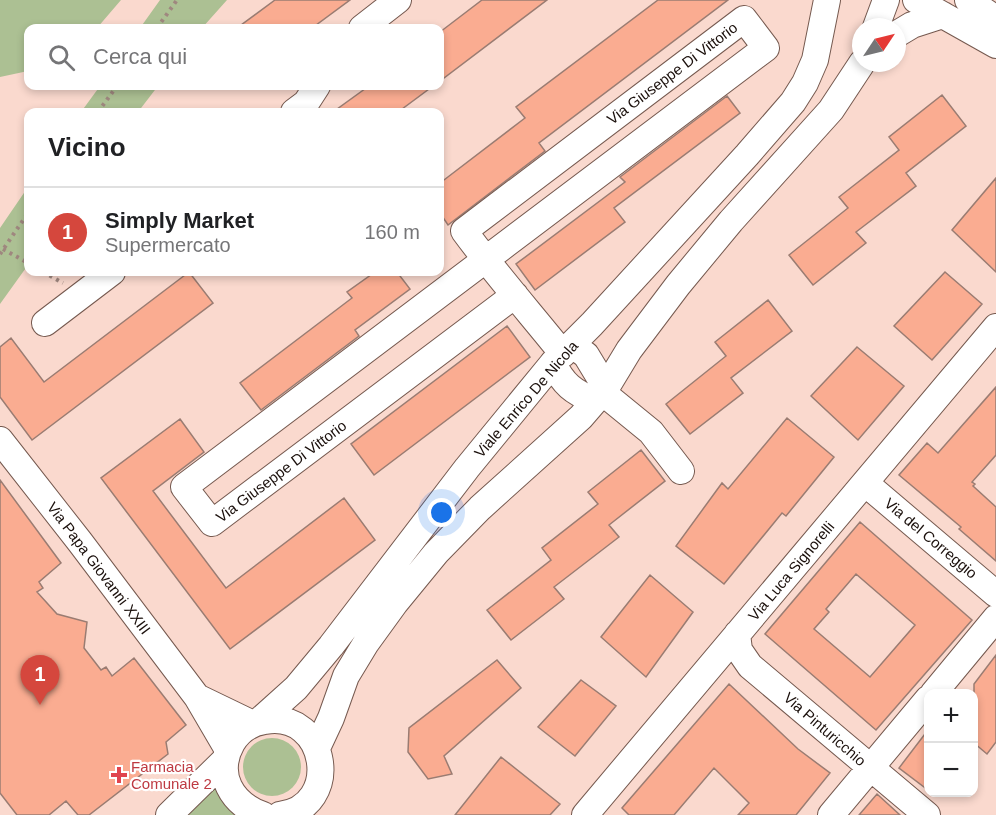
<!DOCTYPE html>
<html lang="it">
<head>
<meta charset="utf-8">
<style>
	:root { --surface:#fff; --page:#f6f6f6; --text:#202124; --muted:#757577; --line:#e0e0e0; --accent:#d5473d }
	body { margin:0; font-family:Arial,sans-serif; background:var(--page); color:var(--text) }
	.controls { position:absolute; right:18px; bottom:18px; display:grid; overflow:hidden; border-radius:12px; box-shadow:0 3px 9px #0003 }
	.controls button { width:54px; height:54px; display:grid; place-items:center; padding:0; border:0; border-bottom:2px solid var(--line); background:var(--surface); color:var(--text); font:30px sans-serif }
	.compass { position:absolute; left:852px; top:18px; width:54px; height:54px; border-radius:50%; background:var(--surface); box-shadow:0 3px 9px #0003; rotate:55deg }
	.you { position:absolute; left:442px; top:513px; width:21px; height:21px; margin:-15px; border:4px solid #fff; border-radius:50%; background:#1a73e8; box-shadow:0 0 0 9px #1a73e833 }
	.badge { display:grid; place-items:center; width:39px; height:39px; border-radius:50%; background:var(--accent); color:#fff; font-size:20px; font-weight:700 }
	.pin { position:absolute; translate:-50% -50px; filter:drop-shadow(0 2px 3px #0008) }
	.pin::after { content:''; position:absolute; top:32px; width:21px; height:18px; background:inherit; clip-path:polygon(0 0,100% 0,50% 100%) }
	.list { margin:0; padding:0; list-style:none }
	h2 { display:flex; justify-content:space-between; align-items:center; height:78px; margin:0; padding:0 24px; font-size:26px }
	h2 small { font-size:20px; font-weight:400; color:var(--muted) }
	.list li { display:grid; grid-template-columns:39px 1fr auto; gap:18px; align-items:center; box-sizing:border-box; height:90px; padding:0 24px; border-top:2px solid var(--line) }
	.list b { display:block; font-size:22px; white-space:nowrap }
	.list p { margin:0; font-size:20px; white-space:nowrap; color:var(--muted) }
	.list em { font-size:20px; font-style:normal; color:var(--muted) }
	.icon { flex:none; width:33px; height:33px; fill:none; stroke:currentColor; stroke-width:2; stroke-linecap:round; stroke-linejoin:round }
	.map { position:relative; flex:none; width:996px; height:815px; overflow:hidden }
	.search { position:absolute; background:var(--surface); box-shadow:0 3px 9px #0003; left:24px; top:24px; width:420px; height:66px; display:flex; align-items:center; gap:15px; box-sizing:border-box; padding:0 21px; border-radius:12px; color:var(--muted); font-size:22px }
	.panel { position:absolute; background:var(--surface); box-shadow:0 3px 9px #0003; left:24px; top:108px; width:420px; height:168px; border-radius:12px }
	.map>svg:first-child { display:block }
	.green { fill:#acc093 }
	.building { fill:#faac91; stroke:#9a7c72; stroke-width:1.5; fill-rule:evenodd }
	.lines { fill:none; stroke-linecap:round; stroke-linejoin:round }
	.minor-casing { stroke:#75594f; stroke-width:28 }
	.path { stroke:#9f877f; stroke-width:4; stroke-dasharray:3 4.5; stroke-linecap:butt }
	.minor { stroke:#fff; stroke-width:26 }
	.health-dot { fill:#e0444e; stroke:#fff; stroke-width:2 }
	.labels { text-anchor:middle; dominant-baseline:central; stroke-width:4.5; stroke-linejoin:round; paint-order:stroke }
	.street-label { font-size:15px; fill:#1a0f0b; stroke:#fff }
	.health-label { font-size:15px; fill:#be3a42; stroke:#fff; text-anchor:start }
</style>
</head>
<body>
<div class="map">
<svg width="996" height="815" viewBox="0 0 996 815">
	<rect width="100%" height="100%" fill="#fad9ce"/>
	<path class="green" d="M0 0H121L97 28H28V71L0 77Z
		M160 0H227L202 28H140Z
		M100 86H158L138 112H81Z
		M28 187V265L0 304V228Z
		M243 767a29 29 0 1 1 58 0a29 29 0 1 1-58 0Z
		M215 780 241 815H182Z"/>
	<path class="building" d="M275 0H350L312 28H237Z
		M482 0H547L440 81V32Z
		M658 0H728L539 143 545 151 448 225 440 213V183L525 118 516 107Z
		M369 86H433L398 112H333Z
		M942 95 966 126 906 173 916 186 856 232 866 243 813 285 789 255 848 208 839 197 899 150 889 137Z
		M727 96 740 113 614 208 625 222 535 290 516 264 625 182 620 177Z
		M996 178V272L952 230Z
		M189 272 213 303 32 440 0 397V347L11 338 44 382Z
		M375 272H397L410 289 355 330 359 336 261 410 240 383 352 298 347 292Z
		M945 272 982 304 932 360 894 326Z
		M768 300 792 331 731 378 743 393 690 434 666 404 726 356 715 342Z
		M507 326 530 357 374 475 351 444Z
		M857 347 904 386 858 440 811 396Z
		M996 387V455L972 482 975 484 973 486 996 507V561L959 529 961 527 899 475 927 443 938 453Z
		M787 418 834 457 786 516 782 513 724 584 676 546 722 483 728 489Z
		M180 419 204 452 153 491 226 588 344 498 375 540 230 649 101 478Z
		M641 450 665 481 609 525 619 537 554 587 564 599 511 640 487 610 551 560 542 548 598 504 588 492Z
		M0 480 61 563 39 582 43 588 37 592 57 614 87 622 84 648 101 670 106 667 112 676 134 658 186 725 166 742 168 754 89 815H78L66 801 49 815H17L0 793Z
		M860 522 972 620 876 730 765 634ZM856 574 915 625 870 677 814 629 829 612 826 609Z
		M650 575 693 612 646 677 601 637Z
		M996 655V742L987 754 974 743V684Z
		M497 660 521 688 444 756 452 774 428 779 408 752 409 728Z
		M581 680 616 706 575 756 538 727Z
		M729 684 798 749 830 773 796 815H738L749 803 714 768 674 815H629L622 808Z
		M928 730V790L899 768Z
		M501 757 560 804 550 815H455Z
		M877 794 900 815H859Z"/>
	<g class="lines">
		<g class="minor-casing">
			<path id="minor" d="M916 0 996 45
				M968 0 996 19
				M876 27 886 0
				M362 28 398 0
				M897 34 912 25 943 15
				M294 112 306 103 317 86
				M515 295 212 523 184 487 766 48 744 19 464 231C495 273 530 313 563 354
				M45 323 112 272
				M572 345 586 355 606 388
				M553 363C563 384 573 392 595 401
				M602 392 651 432 681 471
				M0 440 80 542 197 697 228 750
				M865 483 996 594
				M737 634 739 650 750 666 927 815
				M933 694 996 618
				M197 697 253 724
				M258 722 296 688 331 646 467 468 553 363 592 324 747 155 793 102 805 83 815 60 827 0
				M317 748 331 718 346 676 366 643 395 603 436 553 480 508 581 417 606 388 629 350 678 285 731 221 831 110 862 63
				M169 815 225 760
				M263 815C232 804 214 775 232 743 239 731 251 723 265 721 328 710 343 807 280 815
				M585 815 996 327
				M831 815 928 699"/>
		</g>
		<path class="path" d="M157 28 177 0
			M98 112 117 86
			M3 249 28 263
			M0 254 28 213
			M43 272 63 283"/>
		<use href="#minor" class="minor"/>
	</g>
	<path class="health-dot" d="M116 766h6v6h6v6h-6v6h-6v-6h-6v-6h6z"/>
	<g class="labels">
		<g class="street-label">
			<text transform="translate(672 73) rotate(-37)">Via Giuseppe Di Vittorio</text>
			<text transform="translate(526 399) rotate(-49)">Viale Enrico De Nicola</text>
			<text transform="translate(281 471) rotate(-37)">Via Giuseppe Di Vittorio</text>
			<text transform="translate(931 538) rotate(40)">Via del Correggio</text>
			<text transform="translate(99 568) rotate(53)">Via Papa Giovanni XXIII</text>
			<text transform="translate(791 571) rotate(-50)">Via Luca Signorelli</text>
			<text transform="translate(825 729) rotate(41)">Via Pinturicchio</text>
		</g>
		<g class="health-label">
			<text x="131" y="766">Farmacia<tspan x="131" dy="17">Comunale 2</tspan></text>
		</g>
	</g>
</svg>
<div class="controls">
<button>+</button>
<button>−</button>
</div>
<svg class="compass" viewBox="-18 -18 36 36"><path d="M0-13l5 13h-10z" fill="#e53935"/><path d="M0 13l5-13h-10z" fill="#757577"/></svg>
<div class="you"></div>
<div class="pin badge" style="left:40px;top:705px">1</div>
<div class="search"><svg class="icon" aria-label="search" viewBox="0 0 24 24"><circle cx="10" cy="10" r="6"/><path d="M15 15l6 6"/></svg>Cerca qui</div>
<section class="panel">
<h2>Vicino<small></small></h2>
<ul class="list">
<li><span class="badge">1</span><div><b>Simply Market</b><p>Supermercato</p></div><em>160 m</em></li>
</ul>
</section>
</div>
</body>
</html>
